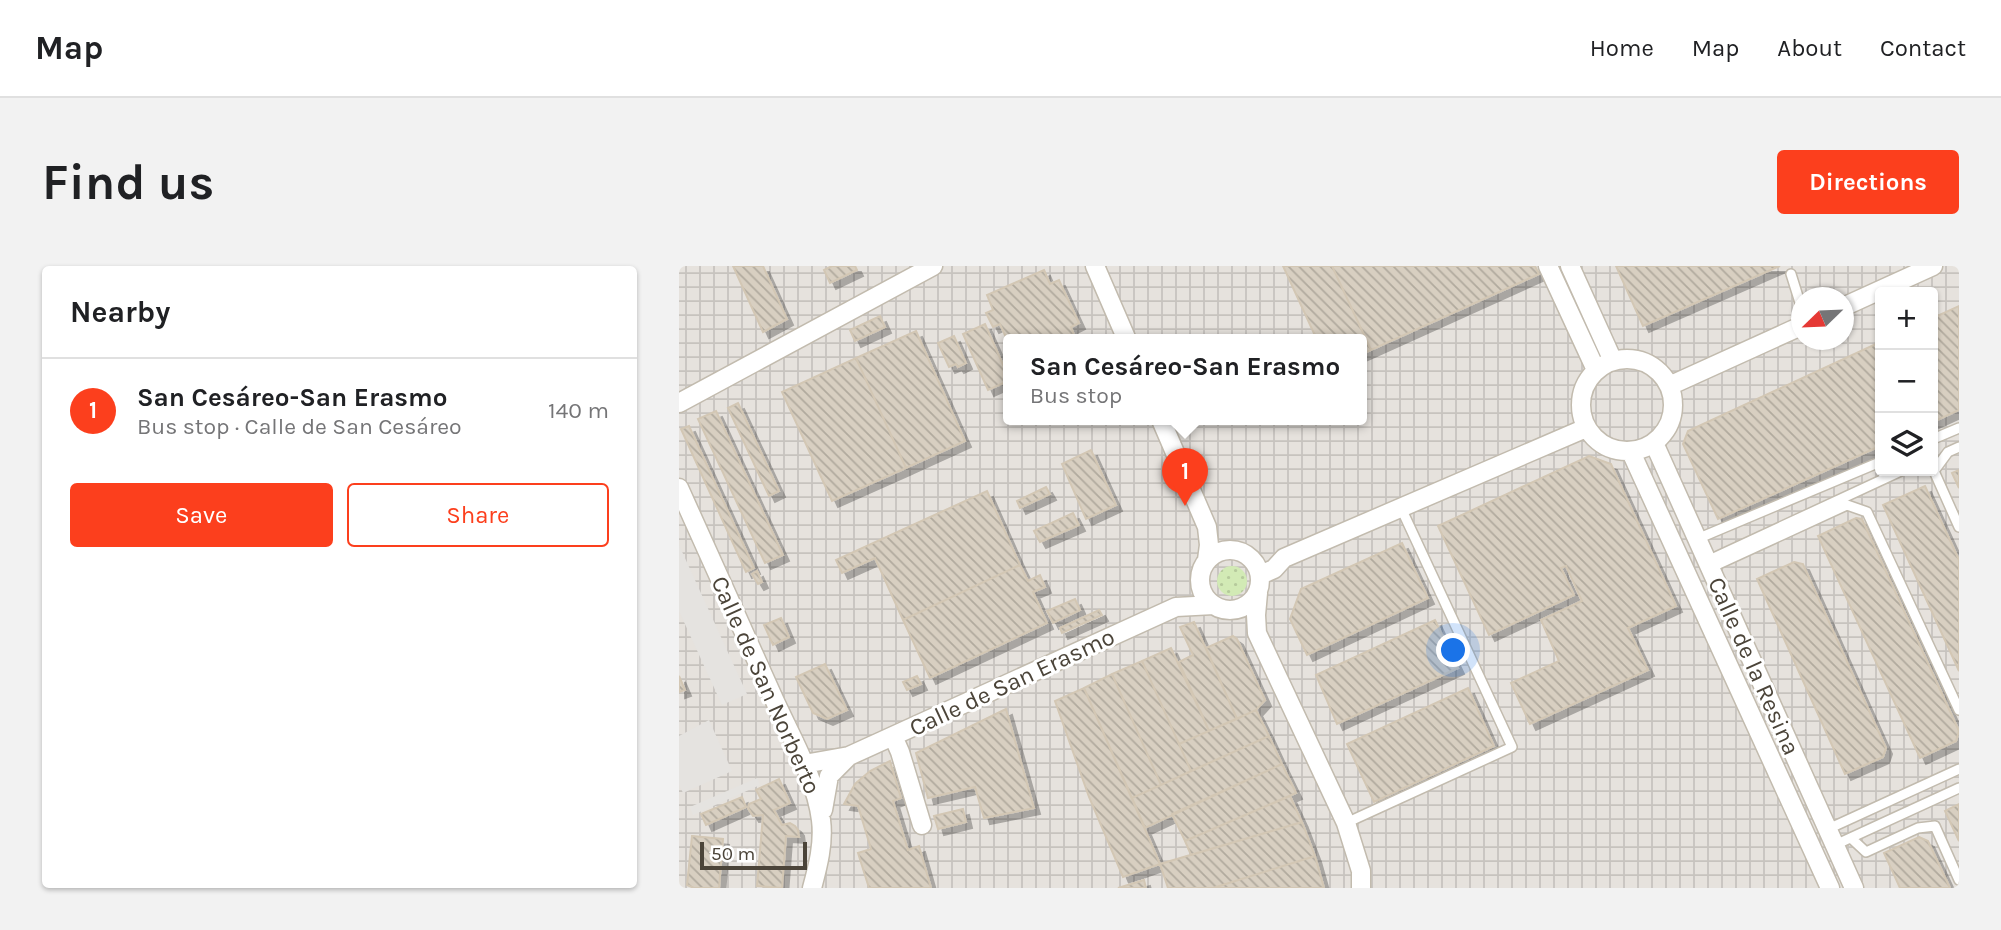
<!DOCTYPE html>
<html lang="en">
<head>
<meta charset="utf-8">
<style>
	:root { --surface:#fff; --page:#f2f2f2; --text:#202124; --muted:#757577; --line:#e0e0e0; --accent:#fc3f1d }
	body { margin:0; font-family:Karla,sans-serif; background:var(--page); color:var(--text) }
	.controls { position:absolute; right:21px; top:21px; display:grid; overflow:hidden; border-radius:7px; box-shadow:0 2px 5px #0004 }
	.controls button { width:63px; height:63px; display:grid; place-items:center; padding:0; border:0; border-bottom:2px solid var(--line); background:var(--surface); color:var(--text); font:35px sans-serif }
	.compass { position:absolute; left:1112px; top:21px; width:63px; height:63px; border-radius:50%; background:var(--surface); box-shadow:0 2px 5px #0004; rotate:247deg }
	.scale { position:absolute; left:21px; bottom:18px; width:107px; box-sizing:border-box; padding-left:7px; border:4px solid #4b4439; border-top:0; font-size:19px; line-height:24px; white-space:nowrap; color:#4b4439; -webkit-text-stroke:5px #fff; paint-order:stroke }
	.you { position:absolute; left:775px; top:385px; width:24px; height:24px; margin:-18px; border:5px solid #fff; border-radius:50%; background:#1a73e8; box-shadow:0 0 0 10px #1a73e833 }
	.badge { display:grid; place-items:center; width:46px; height:46px; border-radius:50%; background:var(--accent); color:#fff; font-size:23px; font-weight:700 }
	.pin { position:absolute; translate:-50% -58px; filter:drop-shadow(0 2px 4px #0008) }
	.pin::after { content:''; position:absolute; top:37px; width:24px; height:21px; background:inherit; clip-path:polygon(0 0,100% 0,50% 100%) }
	.popup { position:absolute; left:324px; top:68px; width:364px; height:91px; box-sizing:border-box; display:grid; place-content:center; border-radius:7px; background:var(--surface); filter:drop-shadow(0 2px 5px #0005); font-size:23px; white-space:nowrap; color:var(--muted) }
	.popup b { font-size:26px; color:var(--text) }
	.popup::after { content:''; position:absolute; left:50%; top:100%; margin-left:-14px; border:14px solid transparent; border-top-color:var(--surface) }
	.list { margin:0; padding:0; list-style:none }
	h2 { display:flex; justify-content:space-between; align-items:center; height:91px; margin:0; padding:0 28px; font-size:30px }
	h2 small { font-size:23px; font-weight:400; color:var(--muted) }
	.list li { display:grid; grid-template-columns:46px 1fr auto; gap:21px; align-items:center; box-sizing:border-box; height:105px; padding:0 28px; border-top:2px solid var(--line) }
	.list b { display:block; font-size:26px; white-space:nowrap }
	.list p { margin:0; font-size:23px; white-space:nowrap; color:var(--muted) }
	.list em { font-size:23px; font-style:normal; color:var(--muted) }
	.actions { display:flex; gap:14px; padding:21px 28px }
	.actions a { flex:1; padding:16px 0; border:2px solid var(--accent); border-radius:7px; text-align:center; font-size:24px; color:var(--accent) }
	.actions .main { background:var(--accent); color:#fff }
	.icon { flex:none; width:38px; height:38px; fill:none; stroke:currentColor; stroke-width:2; stroke-linecap:round; stroke-linejoin:round }
	.map { position:relative; flex:none; width:1280px; height:622px; overflow:hidden; border-radius:7px }
	header { display:flex; align-items:center; gap:42px; box-sizing:border-box; height:98px; padding:0 35px; background:var(--surface); border-bottom:2px solid var(--line) }
	header strong { font-size:33px }
	nav { display:flex; gap:38px; margin-inline-start:auto; font-size:24px }
	.intro { display:flex; align-items:center; justify-content:space-between; box-sizing:border-box; height:168px; padding:0 42px }
	h1 { margin:0; font-size:49px }
	.button { padding:18px 32px; border-radius:7px; background:var(--accent); color:#fff; font-size:24px; font-weight:700 }
	main { display:flex; gap:42px; padding:0 42px }
	aside { flex:1; background:var(--surface); border-radius:7px; box-shadow:0 2px 5px #0004 }
	.map>svg:first-child { display:block }
	.industrial { fill:url(#industrial-grid); fill-rule:evenodd }
	.garden { fill:url(#garden-dots) }
	.parking { fill:#e5e3e0 }
	.building { fill:url(#building-back-hatch); stroke:#d3c7b4; stroke-width:2; filter:url(#shadow) }
	.lines { fill:none; stroke-linecap:round; stroke-linejoin:round }
	.service-casing { stroke:#c2bbae; stroke-width:12 }
	.minor-casing { stroke:#c2bbae; stroke-width:21 }
	.service { stroke:#fff; stroke-width:9 }
	.minor { stroke:#fff; stroke-width:18 }
	.labels { text-anchor:middle; dominant-baseline:central; stroke-width:6; stroke-linejoin:round; paint-order:stroke }
	.street-label { font-size:24px; fill:#4b4439; stroke:#fff }
</style>
</head>
<body>
<header>
<strong>Map</strong>
<nav><a>Home</a><a>Map</a><a>About</a><a>Contact</a></nav>
</header>
<div class="intro"><h1>Find us</h1><a class="button">Directions</a></div>
<main>
<aside>
<h2>Nearby<small></small></h2>
<ul class="list">
<li><span class="badge">1</span><div><b>San Cesáreo-San Erasmo</b><p>Bus stop · Calle de San Cesáreo</p></div><em>140 m</em></li>
</ul>
<div class="actions"><a class="main">Save</a><a>Share</a></div>
</aside>
<div class="map">
<svg width="1280" height="622" viewBox="0 0 1280 622">
	<defs>
		<pattern id="industrial-grid" width="8" height="8" patternUnits="userSpaceOnUse" patternTransform="scale(1.75)"><rect width="8" height="8" fill="#e6e2dd"/><path d="M0 4h8M4 0v8" fill="none" stroke="#c7c3be"/></pattern>
		<pattern id="garden-dots" width="8" height="8" patternUnits="userSpaceOnUse" patternTransform="scale(1.75)"><rect width="8" height="8" fill="#d2eab5"/><path d="M2 2h.1M6 6h.1" fill="none" stroke="#b6ca9c" stroke-width="1.8" stroke-linecap="round"/></pattern>
		<pattern id="building-back-hatch" width="6" height="6" patternUnits="userSpaceOnUse" patternTransform="scale(1.75)"><rect width="6" height="6" fill="#d8cfc1"/><path d="M-1 5l2 2M0 0l6 6M5-1l2 2" fill="none" stroke="#b1aa9e"/></pattern>
		<filter id="shadow"><feDropShadow dx="6" dy="6" stdDeviation="0" flood-color="#0004"/></filter>
	</defs>
	<rect width="100%" height="100%" fill="#f6f3ec"/>
	<path class="industrial" d="M0 0H1280V622H0ZM1201 26H1254V205H1201ZM1122 32H1164V74H1122ZM329 74H683V154H329Z"/>
	<path class="garden" d="M538 315a15 15 0 1 1 30 0a15 15 0 1 1-30 0Z"/>
	<path class="parking" d="M0 279 68 428 43 439 0 345Z
		M30 454 53 505 4 527 0 518V470Z
		M78 512 81 519 14 549 11 541Z"/>
	<path class="building" d="M54 0H84L108 53 84 66Z
		M153 0H176L178 4 151 17 145 4Z
		M604 0H653L692 84 683 88V74H638Z
		M653 0H856L860 8 692 84Z
		M937 0H1101L964 60Z
		M365 4 371 18 380 14 400 57 392 61 397 74H329V76L321 58 314 61 307 47 314 44 308 29Z
		M1280 40V144L1254 156V52Z
		M201 50 206 61 176 75 171 64Z
		M306 58 329 110V115L309 124 284 68Z
		M237 65 286 175 227 202 177 92Z
		M275 70 287 97 279 101 277 98 270 101 259 77Z
		M1201 76V180L1039 253 1004 178 1009 165Z
		M177 92 227 202 153 235 103 126Z
		M59 137 100 225 90 230 49 142Z
		M37 145 104 289 86 297 19 153Z
		M10 160 75 302 67 306 2 163Z
		M412 184 437 239 407 253 383 198Z
		M910 190 932 198 997 340 949 362 969 404 851 458 832 417 880 395 862 354 903 335 887 300 882 302 895 329 810 369 759 260Z
		M1280 204V222L1273 207Z
		M1246 220 1280 294V405L1204 239Z
		M367 221 371 228 341 242 338 235Z
		M308 225 341 299 224 354 196 292 163 307 157 294Z
		M394 247 400 259 361 276 355 265Z
		M1177 252 1183 253 1280 465 1277 475 1241 492 1139 270Z
		M723 277 749 332 628 389 611 353 622 323Z
		M1115 296 1124 298 1207 482 1204 491 1166 508 1078 313Z
		M341 299 349 315 361 309 366 321 354 326 368 357 251 412 224 354Z
		M78 305 83 316 79 318 73 308Z
		M396 333 401 344 374 357 368 345Z
		M420 344 423 349 383 367 381 362Z
		M102 352 110 371 94 379 85 359Z
		M756 354 779 402 658 458 637 409Z
		M515 356 558 453 530 465 500 396 514 389 501 361Z
		M554 370 558 373 586 434 577 444 558 453 527 382Z
		M492 382 530 465 500 478 463 395Z
		M463 395 512 505 482 519 433 408Z
		M146 398 168 444 148 453 134 447 117 411Z
		M433 408 482 519 453 532 405 422Z
		M0 410 6 424 0 426Z
		M238 410 242 418 228 424 224 416Z
		M405 422 481 598 444 611 410 531 376 435Z
		M789 422 815 480 695 536 668 478Z
		M327 443 355 542 305 552 296 521 249 532 237 487Z
		M577 444 590 470 512 505 500 478Z
		M590 470 603 498 466 562 453 532Z
		M211 495 222 532 214 535 229 584 240 580 252 622H190L179 587 192 583 179 540 165 538 176 518 191 505Z
		M603 498 617 527 506 575 493 548Z
		M100 513 111 537 95 544 103 559 111 557 116 560 119 564 120 571 107 570 103 622 78 620 84 549 74 550 69 542 70 538 82 533 77 524Z
		M611 530 623 556 512 589 506 575Z
		M63 531 67 541 27 559 22 548Z
		M1280 538V575L1266 545Z
		M284 543 287 556 259 563 255 550Z
		M623 556 636 590 534 622H489L481 598Z
		M13 570 44 573 40 622H15L8 619Z
		M1240 571 1249 575 1271 622H1221L1205 587Z
		M636 590 645 622H534Z
		M465 614 467 622H439Z"/>
	<g class="lines">
		<g class="service-casing">
			<path id="service" d="M1112 8 1122 40
				M1254 173 1280 162
				M1280 181 1269 186 1255 205 1280 261
				M1018 273 1201 196
				M1028 295 1222 205
				M1031 302 1168 239 1188 246 1280 444
				M667 557 833 481 722 242
				M1149 563 1280 503
				M1173 573 1187 586 1239 562 1256 560 1280 614
				M1156 579 1280 522"/>
		</g>
		<g class="minor-casing">
			<path id="minor" d="M416 0 448 74
				M869 0 917 104
				M891 0 934 95
				M1164 41 1254 0
				M902 139a46 46 0 1 1 92 0a46 46 0 1 1-92 0Z
				M990 120 1122 60
				M0 137 254 0
				M482 154 528 261 530 279 528 294
				M975 177 1175 622
				M952 186 1151 622
				M0 222C31 292 63 361 94 431 111 469 137 513 142 554 145 577 139 600 133 622
				M521 314a30 30 0 1 1 60 0a30 30 0 1 1-60 0Z
				M581 309 595 303 605 292 907 162
				M579 327 577 349 578 367 667 557 682 605V622
				M214 470 221 486 243 559
				M125 498 170 490 497 341 535 339
				M144 544 150 510 170 490"/>
		</g>
		<use href="#service" class="service"/>
		<use href="#minor" class="minor"/>
	</g>
	<g class="labels">
		<g class="street-label">
			<text transform="translate(1075 400) rotate(66)">Calle de la Resina</text>
			<text transform="translate(333 416) rotate(-25)">Calle de San Erasmo</text>
			<text transform="translate(87 419) rotate(66)">Calle de San Norberto</text>
		</g>
	</g>
</svg>
<div class="controls">
<button>+</button>
<button>−</button>
<button><svg class="icon" aria-label="layers" viewBox="0 0 24 24"><path d="M12 4l9 5-9 5-9-5zM3 14l9 5 9-5"/></svg></button>
</div>
<svg class="compass" viewBox="-18 -18 36 36"><path d="M0-13l5 13h-10z" fill="#e53935"/><path d="M0 13l5-13h-10z" fill="#757577"/></svg>
<div class="scale">50 m</div>
<div class="you"></div>
<div class="pin badge" style="left:506px;top:240px">1</div>
<div class="popup"><b>San Cesáreo-San Erasmo</b>Bus stop</div>
</div>
</main>
</body>
</html>
